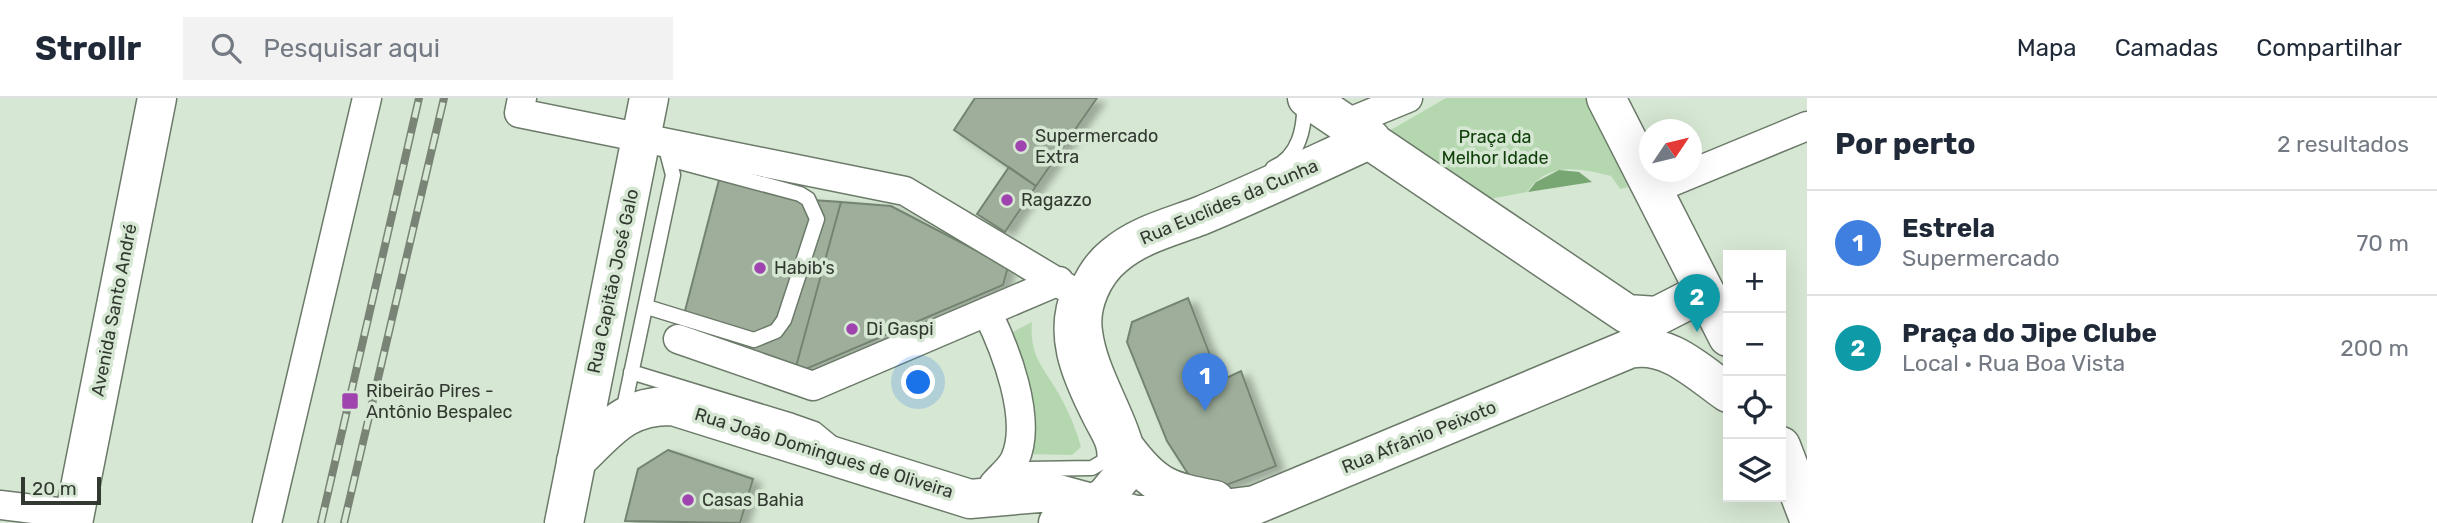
<!DOCTYPE html>
<html lang="pt">
<head>
<meta charset="utf-8">
<style>
	:root { --surface:#fff; --page:#f2f2f3; --text:#1f2937; --muted:#747a83; --line:#e0e1e3; --accent:#0f766e }
	body { margin:0; font-family:Rubik,sans-serif; background:var(--page); color:var(--text) }
	.controls { position:absolute; right:21px; bottom:21px; display:grid; overflow:hidden; border-radius:0px; box-shadow:0 7px 28px #0002 }
	.controls button { width:63px; height:63px; display:grid; place-items:center; padding:0; border:0; border-bottom:2px solid var(--line); background:var(--surface); color:var(--text); font:35px sans-serif }
	.compass { position:absolute; left:1639px; top:21px; width:63px; height:63px; border-radius:50%; background:var(--surface); box-shadow:0 7px 28px #0002; rotate:55deg }
	.scale { position:absolute; left:21px; bottom:18px; width:80px; box-sizing:border-box; padding-left:7px; border:4px solid #323931; border-top:0; font-size:19px; line-height:24px; white-space:nowrap; color:#323931; -webkit-text-stroke:5px #d6e7d3; paint-order:stroke }
	.you { position:absolute; left:919px; top:285px; width:24px; height:24px; margin:-18px; border:5px solid #fff; border-radius:50%; background:#1a73e8; box-shadow:0 0 0 10px #1a73e833 }
	.badge { display:grid; place-items:center; width:46px; height:46px; border-radius:50%; background:var(--accent); color:#fff; font-size:23px; font-weight:700 }
	.pin { position:absolute; translate:-50% -58px; filter:drop-shadow(0 2px 4px #0008) }
	.pin::after { content:''; position:absolute; top:37px; width:24px; height:21px; background:inherit; clip-path:polygon(0 0,100% 0,50% 100%) }
	.list { margin:0; padding:0; list-style:none }
	h2 { display:flex; justify-content:space-between; align-items:center; height:91px; margin:0; padding:0 28px; font-size:30px }
	h2 small { font-size:23px; font-weight:400; color:var(--muted) }
	.list li { display:grid; grid-template-columns:46px 1fr auto; gap:21px; align-items:center; box-sizing:border-box; height:105px; padding:0 28px; border-top:2px solid var(--line) }
	.list b { display:block; font-size:26px; white-space:nowrap }
	.list p { margin:0; font-size:23px; white-space:nowrap; color:var(--muted) }
	.list em { font-size:23px; font-style:normal; color:var(--muted) }
	.icon { flex:none; width:38px; height:38px; fill:none; stroke:currentColor; stroke-width:2; stroke-linecap:round; stroke-linejoin:round }
	.map { position:relative; flex:none; width:1807px; height:425px; overflow:hidden }
	header { display:flex; align-items:center; gap:42px; box-sizing:border-box; height:98px; padding:0 35px; background:var(--surface); border-bottom:2px solid var(--line) }
	header strong { font-size:33px }
	nav { display:flex; gap:38px; margin-inline-start:auto; font-size:24px }
	.search { width:490px; height:63px; background:var(--page); display:flex; align-items:center; gap:18px; box-sizing:border-box; padding:0 24px; border-radius:0px; color:var(--muted); font-size:26px }
	main { display:flex }
	aside { flex:1; background:var(--surface) }
	.map>svg:first-child { display:block }
	.green { fill:#b4d7af }
	.water { fill:#79a773 }
	.building { fill:#9eae9b; stroke:#748472; stroke-width:2; filter:url(#shadow) }
	.lines { fill:none; stroke-linecap:round; stroke-linejoin:round }
	.lane-casing { stroke:#6b7a69; stroke-width:17 }
	.street-casing { stroke:#6b7a69; stroke-width:31 }
	.secondary-casing { stroke:#6b7a69; stroke-width:41 }
	.highway-casing { stroke:#6b7a69; stroke-width:41 }
	.lane { stroke:#fff; stroke-width:14 }
	.street { stroke:#fff; stroke-width:28 }
	.secondary { stroke:#fff; stroke-width:38 }
	.highway { stroke:#fff; stroke-width:38 }
	.rail-casing { stroke:#798477; stroke-width:8 }
	.rail { stroke:#d6e7d3; stroke-width:5; stroke-dasharray:16; stroke-linecap:butt }
	.poi-dot { fill:#9f44af; stroke:#d6e7d3; stroke-width:2.5 }
	.labels { text-anchor:middle; dominant-baseline:central; stroke-width:7; stroke-linejoin:round; paint-order:stroke }
	.poi-label { font-size:18px; fill:#323931; stroke:#d6e7d3; text-anchor:start }
	.park-label { font-size:18px; fill:#11400b; stroke:#d6e7d3 }
	.street-label { font-size:18px; fill:#323931; stroke:#d6e7d3 }
</style>
</head>
<body>
<header>
<strong>Strollr</strong>
<div class="search"><svg class="icon" aria-label="search" viewBox="0 0 24 24"><circle cx="10" cy="10" r="6"/><path d="M15 15l6 6"/></svg>Pesquisar aqui</div>
<nav><a>Mapa</a><a>Camadas</a><a>Compartilhar</a></nav>
</header>
<main>
<div class="map">
<svg width="1807" height="425" viewBox="0 0 1807 425">
	<defs>
		<filter id="shadow"><feDropShadow dx="8" dy="4.5" stdDeviation="3.5" flood-color="#0004"/></filter>
	</defs>
	<rect width="100%" height="100%" fill="#d6e7d3"/>
	<path class="green" d="M1446 0H1586L1628 89 1620 91 1611 78C1579 70 1548 63 1527 94L1484 102 1389 33Z
		M1032 224C1029 260 1045 270 1060 298 1069 314 1076 331 1081 349L1072 357 1025 356 1007 237Z"/>
	<path class="water" d="M1559 72 1579 74 1592 84 1528 94 1536 84Z"/>
	<path class="building" d="M975 0H1097L1036 88 954 32Z
		M1009 69 1036 88 1005 134 977 116Z
		M720 78 797 101 841 104 794 276 679 236Z
		M841 104 891 108 1008 169 1003 187 794 276Z
		M1188 200 1220 283 1241 273 1276 368 1211 393 1192 382 1167 343 1127 244 1132 224Z
		M668 352 753 381 740 425 625 423 638 371Z"/>
	<g class="lines">
		<g class="lane-casing">
			<path id="lane" d="M1273 70C1299 59 1305 30 1304 5
				M647 209 754 242 776 233 784 222 817 121 808 101 800 96 669 61
				M631 274 792 323 815 331 832 345
				M623 314 673 77 667 54
				M1007 381 1029 371 1092 370 1104 363C1107 348 1098 337 1091 323 1069 280 1049 235 1071 188"/>
		</g>
		<g class="street-casing">
			<path id="street" d="M522 0 519 15 905 93 1069 191
				M1347 25 1408 0
				M1652 92 1807 28
				M987 214C1005 250 1033 321 1015 361 1011 370 1001 378 994 386
				M678 241 813 288 1059 183
				M0 407 74 416
				M267 425 367 0"/>
		</g>
		<g class="secondary-casing">
			<path id="secondary" d="M1307 0 1627 216 1657 218 1704 194
				M1606 0 1728 239
				M1781 348 1807 416
				M1126 351C1155 390 1169 393 1215 402
				M576 363C609 332 624 307 673 308L970 401 1051 394 1136 417H1177L1255 407 1629 251C1668 243 1698 274 1728 295
				M564 425 649 0
				M1058 425 1105 399 1129 370C1122 322 1089 282 1083 234 1079 207 1093 175 1114 158 1138 137 1171 129 1200 118 1258 94 1314 67 1371 41"/>
		</g>
		<g class="highway-casing">
			<path id="highway" d="M73 425 157 0"/>
		</g>
		<use href="#lane" class="lane"/>
		<use href="#street" class="street"/>
		<use href="#secondary" class="secondary"/>
		<use href="#highway" class="highway"/>
		<g class="rail-casing">
			<path id="rail" d="M321 425 419 0
				M344 425 444 0"/>
		</g>
		<use href="#rail" class="rail"/>
	</g>
	<g class="poi-dot">
		<circle cx="1021" cy="48" r="7"/>
		<circle cx="1007" cy="102" r="7"/>
		<circle cx="760" cy="170" r="7"/>
		<circle cx="852" cy="231" r="7"/>
		<rect x="341" y="294" width="18" height="18" rx="3.5"/>
		<circle cx="688" cy="402" r="7"/>
	</g>
	<g class="labels">
		<g class="poi-label">
			<text x="1035" y="38">Supermercado<tspan x="1035" dy="21">Extra</tspan></text>
			<text x="1021" y="102">Ragazzo</text>
			<text x="774" y="170">Habib's</text>
			<text x="866" y="231">Di Gaspi</text>
			<text x="366" y="293">Ribeirão Pires -<tspan x="366" dy="21">Antônio Bespalec</tspan></text>
			<text x="702" y="402">Casas Bahia</text>
		</g>
		<g class="park-label">
			<text x="1495" y="39">Praça da<tspan x="1495" dy="21">Melhor Idade</tspan></text>
		</g>
		<g class="street-label">
			<text transform="translate(1229 104) rotate(-23)">Rua Euclides da Cunha</text>
			<text transform="translate(613 183) rotate(-78)">Rua Capitão José Galo</text>
			<text transform="translate(114 212) rotate(-79)">Avenida Santo André</text>
			<text transform="translate(1419 339) rotate(-22)">Rua Afrânio Peixoto</text>
			<text transform="translate(824 355) rotate(17)">Rua João Domingues de Oliveira</text>
		</g>
	</g>
</svg>
<div class="controls">
<button>+</button>
<button>−</button>
<button><svg class="icon" aria-label="locate" viewBox="0 0 24 24"><circle cx="12" cy="12" r="6"/><path d="M12 2v4M12 18v4M2 12h4M18 12h4"/></svg></button>
<button><svg class="icon" aria-label="layers" viewBox="0 0 24 24"><path d="M12 4l9 5-9 5-9-5zM3 14l9 5 9-5"/></svg></button>
</div>
<svg class="compass" viewBox="-18 -18 36 36"><path d="M0-13l5 13h-10z" fill="#e53935"/><path d="M0 13l5-13h-10z" fill="#747a83"/></svg>
<div class="scale">20 m</div>
<div class="you"></div>
<div class="pin badge" style="left:1205px;top:313px;background:#3f7fe0">1</div>
<div class="pin badge" style="left:1697px;top:234px;background:#0f9aa8">2</div>
</div>
<aside>
<h2>Por perto<small>2 resultados</small></h2>
<ul class="list">
<li><span class="badge" style="background:#3f7fe0">1</span><div><b>Estrela</b><p>Supermercado</p></div><em>70 m</em></li>
<li><span class="badge" style="background:#0f9aa8">2</span><div><b>Praça do Jipe Clube</b><p>Local · Rua Boa Vista</p></div><em>200 m</em></li>
</ul>
</aside>
</main>
</body>
</html>
